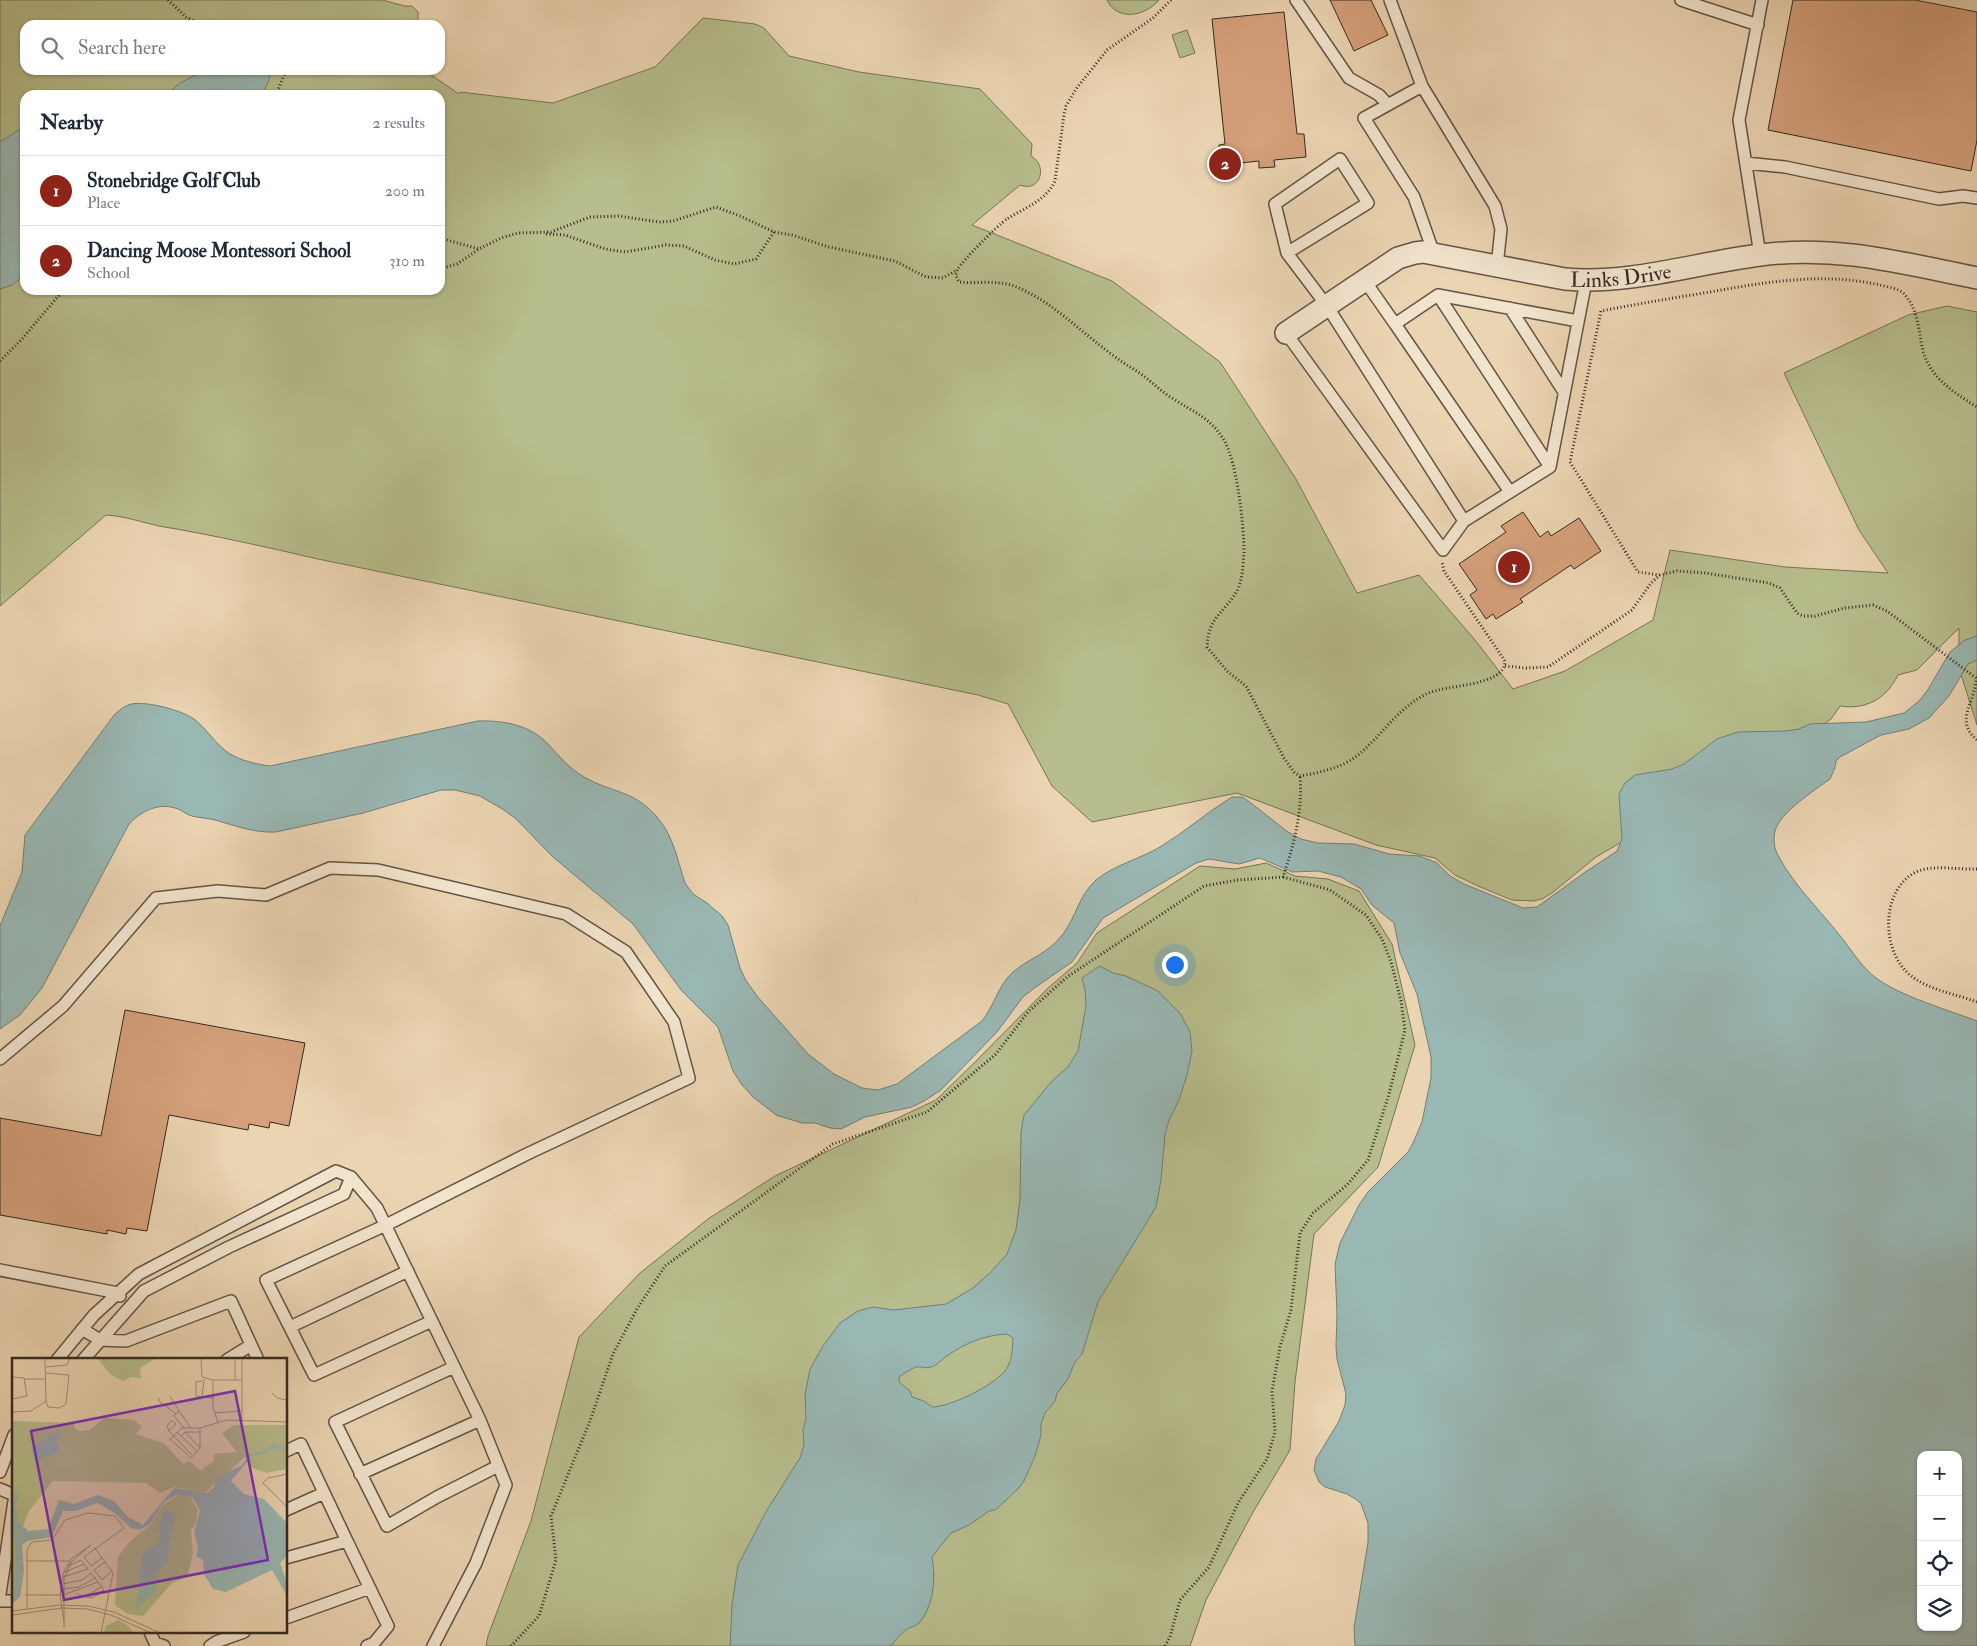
<!DOCTYPE html>
<html lang="en">
<head>
<meta charset="utf-8">
<style>
	:root { --surface:#fff; --page:#f2f2f3; --text:#1f2937; --muted:#747a83; --line:#e0e1e3; --accent:#8f2418 }
	body { margin:0; font-family:"IM FELL Double Pica",serif; background:var(--page); color:var(--text) }
	.controls { position:absolute; right:15px; bottom:15px; display:grid; overflow:hidden; border-radius:10px; box-shadow:0 1px 4px #0004 }
	.controls button { width:45px; height:45px; display:grid; place-items:center; padding:0; border:0; border-bottom:1px solid var(--line); background:var(--surface); color:var(--text); font:25px sans-serif }
	.you { position:absolute; left:1174px; top:964px; width:18px; height:18px; margin:-12px; border:4px solid #fff; border-radius:50%; background:#1a73e8; box-shadow:0 0 0 8px #1a73e833 }
	.badge { display:grid; place-items:center; width:32px; height:32px; border-radius:50%; background:var(--accent); color:#fff; font-size:16px; font-weight:700 }
	.pin { position:absolute; translate:-50% -50%; border:2px solid #fff; box-shadow:0 1px 5px #0006 }
	.list { margin:0; padding:0; list-style:none }
	h2 { display:flex; justify-content:space-between; align-items:center; height:65px; margin:0; padding:0 20px; font-size:21px }
	h2 small { font-size:16px; font-weight:400; color:var(--muted) }
	.list li { display:grid; grid-template-columns:32px 1fr auto; gap:15px; align-items:center; box-sizing:border-box; height:70px; padding:0 20px; border-top:1px solid var(--line) }
	.list b { display:block; font-size:19px; white-space:nowrap }
	.list p { margin:0; font-size:16px; white-space:nowrap; color:var(--muted) }
	.list em { font-size:16px; font-style:normal; color:var(--muted) }
	.icon { flex:none; width:28px; height:28px; fill:none; stroke:currentColor; stroke-width:2; stroke-linecap:round; stroke-linejoin:round }
	.map { position:relative; flex:none; width:1977px; height:1646px; overflow:hidden }
	.search { position:absolute; background:var(--surface); box-shadow:0 1px 4px #0004; left:20px; top:20px; width:425px; height:55px; display:flex; align-items:center; gap:12px; box-sizing:border-box; padding:0 18px; border-radius:15px; color:var(--muted); font-size:19px }
	.panel { position:absolute; background:var(--surface); box-shadow:0 1px 4px #0004; left:20px; top:90px; width:425px; height:205px; border-radius:15px }
	.map>svg:first-child { display:block }
	.green { fill:#b7bd8c; stroke:#767456; fill-rule:evenodd }
	.water { fill:#99b7b3; stroke:#717f78; fill-rule:evenodd }
	.building { fill:#d5a07b; stroke:#352a20 }
	.lines { fill:none; stroke-linecap:round; stroke-linejoin:round }
	.service-casing { stroke:#625444; stroke-width:14 }
	.minor-casing { stroke:#625444; stroke-width:24 }
	.path { stroke:#352a20; stroke-width:3; stroke-dasharray:1 2.5; stroke-linecap:butt }
	.service { stroke:#f2e3cd; stroke-width:11 }
	.minor { stroke:#f2e3cd; stroke-width:21 }
	.labels { text-anchor:middle; dominant-baseline:central; stroke-width:4; stroke-linejoin:round; paint-order:stroke }
	.street-label { font-size:21px; fill:#352a20; stroke:#f2e3cd }
	.inset-road { fill:none; stroke:#a29078; stroke-width:1 }
	.view { fill:#7b2cbf; fill-opacity:0.15; stroke:#7b2cbf; stroke-width:2.5 }
	.inset-edge { fill:none; stroke:#352a20; stroke-width:2.5 }
</style>
</head>
<body>
<div class="map">
<svg width="1977" height="1646" viewBox="0 0 1977 1646">
	<rect width="100%" height="100%" fill="#ebd4b2"/>
	<filter id="stains"><feTurbulence type="fractalNoise" baseFrequency=".004" numOctaves="4"/><feColorMatrix values="0 0 0 0 .2 0 0 0 0 .09 0 0 0 0 .02 0 0 0 .5 -.17"/></filter>
	<radialGradient id="worn" r=".72"><stop offset=".6" stop-color="#630" stop-opacity="0"/><stop offset="1" stop-color="#630" stop-opacity=".3"/></radialGradient>
	<path class="green" d="M0 0H382L405 6H412L418 12V19L415 25H25V70H424L459 94 460 92 553 103 655 67 703 18 755 24 764 28 789 56 859 72 980 89 1032 144 1031 156C1048 165 1041 193 1020 185L972 225 1112 281 1220 362 1296 479 1357 593 1419 575 1475 640 1513 689 1565 671 1653 620 1670 550 1785 567 1888 573 1859 530 1784 373 1908 315 1947 306 1977 312V725L1959 668V628L1917 670 1898 675C1886 699 1866 710 1840 706L1831 719 1824 724 1596 857 1552 893 1542 899 1533 901 1512 900 1478 886 1455 875 1435 858 1376 845 1237 793 1092 822 1052 786 1008 704 978 695 318 559C266 547 213 535 159 526 141 522 124 516 106 515L0 606ZM25 95H440V290H25Z
		M1107 0H1159C1146 16 1117 22 1107 0Z
		M1187 30 1195 53 1180 58 1172 35Z
		M1266 863 1295 876 1328 879 1359 891 1392 944 1415 1045 1378 1167 1314 1234 1295 1382 1290 1450 1252 1514 1206 1600 1190 1646H486L488 1636 531 1521 579 1337 640 1273 708 1219 775 1176 936 1100 975 1062 1048 988 1077 963 1097 933 1200 866 1235 869Z"/>
	<path class="water" d="M205 70C212 70 221 69 229 70 243 72 251 78 264 70L270 72C270 80 266 89 260 95H166L180 83Z
		M25 126V275L12 285 0 289V142Z
		M1977 636V660L1968 664 1949 696 1929 718 1909 729 1881 735 1840 757 1836 761C1836 767 1832 774 1830 779 1814 791 1780 812 1775 831 1773 840 1774 849 1779 857 1794 885 1817 907 1837 932 1850 947 1860 966 1876 978 1900 996 1948 1010 1977 1021V1646H1355L1354 1628 1368 1542V1523L1361 1504 1357 1500 1347 1494 1325 1487 1319 1482 1314 1470 1316 1459 1339 1421 1345 1405 1346 1394 1337 1359 1336 1347 1337 1314 1335 1264 1340 1243 1359 1205 1368 1192 1408 1152 1413 1143 1422 1122 1431 1078V1057L1417 994 1400 953 1394 923 1372 905 1361 889 1341 877 1318 871 1292 872 1260 858 1239 864 1209 859 1196 863 1103 918 1072 962 1033 989 1023 997 997 1032 941 1090 924 1101 912 1107 865 1117 841 1129 830 1128 815 1123H802L776 1115 753 1097 742 1085 733 1071 718 1027 681 990 633 924 553 857 515 818 504 810 480 796 455 790H441L363 813 276 832C254 833 236 826 215 820 207 818 200 818 192 816 187 815 183 811 178 809 160 802 142 810 129 824L42 988 20 1015 0 1029V926L22 872 25 835 115 714C120 710 124 706 131 704 147 701 181 710 194 719 207 729 216 745 230 754 242 761 256 764 270 766L478 721C502 720 531 725 548 744 560 757 569 768 584 777 612 793 634 790 657 817 674 837 677 859 685 883L693 894 707 903 722 916 728 925 740 968 745 979 757 996 808 1054 834 1074 862 1088 878 1090 897 1084 982 1021C994 1006 998 986 1012 973 1029 958 1048 954 1063 934 1076 917 1079 895 1096 880 1114 865 1140 859 1160 847 1185 832 1207 812 1232 797H1242L1247 800 1288 832 1301 839 1318 843 1354 844 1389 854 1420 856 1437 863 1450 876 1464 884 1523 908 1537 907 1584 873 1617 851 1622 839 1619 794 1625 783 1635 775 1672 769 1684 764 1717 739 1738 732 1786 731 1799 729 1810 724 1866 722 1904 713 1919 701 1927 691 1950 652 1965 640ZM1921 1455H1958V1627H1921Z
		M1100 966 1113 973 1126 976 1158 991 1180 1013 1190 1032 1192 1052 1187 1075 1179 1100 1169 1120 1165 1135 1161 1180 1156 1207 1098 1302 1082 1354 1075 1362 1068 1379 1057 1393 1055 1401 1045 1413 1041 1424V1435L1035 1456 1024 1481 1018 1489 995 1510 989 1511 969 1525 951 1533 932 1557C936 1578 934 1607 918 1624 915 1626 911 1627 907 1629 901 1634 895 1640 891 1646H730L732 1605 738 1565 767 1510 800 1458 804 1445 803 1430 806 1419 805 1395 810 1369 823 1346 840 1323 858 1311 873 1307 894 1310 946 1304 973 1288 991 1272 1007 1254 1016 1230 1020 1200 1021 1132 1024 1115 1052 1081 1068 1067 1078 1051 1086 1006 1085 990 1082 978ZM1007 1334 1013 1338C1012 1348 1013 1358 1007 1368 998 1384 950 1407 932 1407L924 1401 912 1397 910 1391 899 1382V1377C903 1374 911 1369 916 1367 921 1366 926 1369 931 1367 937 1366 942 1359 947 1356 965 1343 985 1335 1007 1334Z"/>
	<path class="building" d="M1330 0H1371L1388 35 1354 51Z
		M1793 0H1915L1977 12V140L1971 171 1768 130Z
		M1284 12 1297 134H1304L1306 157 1274 160 1275 167 1259 168V161L1221 165 1219 145 1225 144 1212 19Z
		M1523 512 1540 537 1548 531 1551 536 1579 518 1601 551 1574 569 1571 565 1520 599 1523 602 1496 619 1493 614 1486 619 1470 595 1477 590 1459 564 1506 532 1501 526Z
		M125 1010 305 1043 289 1126 270 1122 269 1128 249 1124 248 1130 169 1115 147 1231 127 1228 126 1234 107 1230V1234L0 1215V1118L101 1136Z"/>
	<g class="lines">
		<g class="service-casing">
			<path id="service" d="M1296 0 1349 78 1379 95 1388 105
				M1390 0 1422 86
				M1681 0 1758 25
				M1746 163 1785 167 1939 199 1963 196 1977 198
				M1287 253 1368 203 1340 159 1275 204 1287 253 1327 306 1464 521
				M1434 254 1414 197 1364 118 1422 86 1495 206 1501 229 1497 266
				M1760 255 1739 120 1762 0
				M1365 281 1395 324 1438 295 1578 321
				M1438 295 1550 467
				M1510 308 1564 392
				M1395 324 1510 492
				M1286 333 1443 550 1464 521 1550 467 1586 281
				M0 1059 63 1006 156 898 218 891 266 895 330 868 378 870 566 914 626 952 674 1022 689 1078 527 1154 386 1225 266 1280 314 1375 432 1321
				M351 1177 377 1208 480 1420 506 1485 476 1563 433 1646
				M0 1270 118 1293 120 1296
				M290 1327 408 1271
				M82 1329 100 1340 126 1341 231 1301 258 1360
				M57 1360 94 1315 139 1274 336 1171 351 1177 344 1194 229 1247 144 1291 83 1360
				M227 1360 251 1345
				M454 1367 335 1422 387 1526 437 1497 498 1466
				M286 1451 301 1444 347 1541
				M0 1472 14 1435
				M360 1474 480 1420
				M0 1489 14 1495
				M286 1510 324 1493
				M286 1558 347 1541 388 1626 374 1643 367 1646
				M0 1594 14 1501
				M0 1601H14
				M286 1618 370 1588
				M150 1632 155 1643 164 1646
				M210 1646 216 1642 244 1632"/>
		</g>
		<g class="minor-casing">
			<g id="minor">
				<path id="s1" d="M1286 333 1398 258 1415 253 1423 252 1565 279C1629 285 1696 263 1760 255 1837 245 1902 263 1977 278"/>
			</g>
		</g>
		<path class="path" d="M168 0 186 17 198 23 255 25
			M1171 0 1153 18 1107 50 1076 89 1066 106 1064 115 1055 181C1046 201 1024 208 1007 219 999 224 962 261 958 269 957 270 956 274 956 276L959 282C978 284 1000 279 1019 288 1055 304 1082 333 1114 356 1124 364 1135 369 1145 377 1154 384 1162 392 1172 398 1193 412 1210 417 1224 440 1237 462 1244 525 1244 552 1243 564 1243 577 1238 589 1226 612 1208 616 1207 647L1227 671 1246 686 1284 758 1294 772 1300 776C1318 773 1340 768 1354 758 1380 739 1395 710 1426 694 1446 684 1505 687 1505 661L1444 571 1442 562
			M276 95 286 70
			M546 234 565 235 605 249 625 252 666 245 684 246 715 260 734 264 756 259 774 232
			M440 238 479 249 501 238 518 233 551 232 590 217 619 216 659 222 673 221 716 207 740 216 774 232 792 235 829 247 895 261 926 277 943 278 957 270
			M440 269 457 264 479 249
			M0 361 22 339 60 294 69 290
			M1660 575 1638 572 1570 462 1601 311C1637 304 1673 298 1710 292 1766 282 1822 272 1880 285 1887 287 1899 288 1904 294 1920 311 1918 334 1924 354 1932 379 1956 394 1977 407
			M1505 666 1526 668 1548 667 1632 610 1651 583 1660 575 1677 571 1705 573 1769 583 1780 588 1797 613 1803 616H1815L1845 608 1873 605 1887 611 1976 678C1977 700 1953 720 1977 740
			M1977 869C1958 870 1934 864 1916 872 1880 890 1881 951 1910 975 1928 990 1956 994 1977 1002
			M511 1646 539 1616 556 1560 551 1516 590 1421 613 1354 637 1309 665 1266 833 1144 927 1112 996 1054 1028 1012 1067 977 1204 886 1238 880 1283 877C1294 845 1303 810 1300 776
			M1165 1646 1170 1637 1180 1600 1209 1567 1238 1503 1267 1459 1275 1432 1272 1391 1280 1347 1291 1310 1300 1233 1313 1213 1347 1185 1368 1160 1389 1094 1405 1030 1401 1001 1391 962 1382 939 1366 915 1330 890 1283 877"/>
		<use href="#service" class="service"/>
		<use href="#minor" class="minor"/>
	</g>
	<g class="labels">
		<g class="street-label">
			<text stroke="none"><textPath href="#s1" startOffset="361">Links Drive</textPath></text>
		</g>
	</g>
	<g transform="translate(12 1358)">
		<rect width="275" height="275" fill="#ebd4b2"/>
		<path d="M85 0H144L128 10 129 20 119 19 111 23 99 17ZM92 60 122 62 130 69 124 76 152 85 171 106 177 103 189 113 202 103V96L225 94 210 75 222 67H275V111L255 115 238 109 233 99 193 135 162 129 148 135 134 125 41 123 17 153 9 173 4 240 0 243V63L62 65 63 71 68 73 78 72ZM167 136 177 137 186 152 184 165 179 173 181 196 175 219 160 225 131 258 116 256 103 247 106 199 117 184 138 167 151 147ZM106 262 114 266 122 275H92L94 268Z" fill="#b7bd8c"/>
		<path d="M42 75H49L44 84 48 94 23 102 19 89ZM261 86 275 90V93L260 90 252 96 240 98 219 123 232 136 252 141 275 165V198L268 205 275 225V244L273 234 260 212 214 234 201 231 192 216 191 202 184 198 186 190 182 175 188 153 181 140 166 136 152 144 138 166 128 172 119 170 103 155 85 145 63 153H51L40 179 15 183 10 187 12 213 8 239 0 246 4 194 0 169 1 135 7 136 3 148 6 164 16 173 36 171 47 142 62 146 86 137 102 143 116 159 131 167 162 130 195 135 203 128V120L229 108 238 96 252 93ZM152 150 163 157 155 203 146 214 142 236 124 251 130 197 134 190 143 188 148 181 147 167Z" fill="#99b7b3"/>
		<path class="inset-road" d="M33 0 34 43 36 49 48 50 54 46 57 17 34 15M189 0 190 19 201 22V50L206 64M223 0V22M230 0V62M34 9 55 7 58 0M0 19 12 20 15 38 0 41M12 21H34M192 21 190 39 201 40M201 22H230M190 23 184 24V38L190 39M260 35 265 40 275 42M158 38 167 53M148 40 146 42 164 56M0 54 19 53 34 43M202 55 230 53M172 70 162 58 167 53 179 70M188 70V90L179 100 158 81 170 70H188L215 62 275 64M157 73 164 66 160 62 155 68 157 73 180 97M165 74 169 78 173 74H188M173 74 188 90M169 78 185 93M275 116 256 120 251 125 275 149M82 189 101 215 89 275M15 203V192L20 184 40 182 53 162 76 155 103 158 112 170 72 199 79 208 90 200M93 204 82 212 90 222 100 213M53 214 72 206M51 219 76 211 69 202 56 208M50 226 70 222 79 215 86 224M51 231 67 229 83 220M13 237H48M51 237 86 224 92 232 81 240 68 238 65 235M73 239 89 229M15 251V203H57M0 253 47 247 76 248 102 254 148 275M0 257 50 250 75 251 99 257 139 275M52 264 48 237 51 216 59 201 79 187 60 203 52 220V270"/>
		<path class="view" d="M223 33 256 202 52 242 19 73Z"/>
		<rect width="275" height="275" class="inset-edge"/>
	</g>
	<rect width="100%" height="100%" filter="url(#stains)"/>
	<rect width="100%" height="100%" fill="url(#worn)"/>
</svg>
<div class="controls">
<button>+</button>
<button>−</button>
<button><svg class="icon" aria-label="locate" viewBox="0 0 24 24"><circle cx="12" cy="12" r="6"/><path d="M12 2v4M12 18v4M2 12h4M18 12h4"/></svg></button>
<button><svg class="icon" aria-label="layers" viewBox="0 0 24 24"><path d="M12 4l9 5-9 5-9-5zM3 14l9 5 9-5"/></svg></button>
</div>
<div class="you"></div>
<div class="pin badge" style="left:1514px;top:567px">1</div>
<div class="pin badge" style="left:1225px;top:164px">2</div>
<div class="search"><svg class="icon" aria-label="search" viewBox="0 0 24 24"><circle cx="10" cy="10" r="6"/><path d="M15 15l6 6"/></svg>Search here</div>
<section class="panel">
<h2>Nearby<small>2 results</small></h2>
<ul class="list">
<li><span class="badge">1</span><div><b>Stonebridge Golf Club</b><p>Place</p></div><em>200 m</em></li>
<li><span class="badge">2</span><div><b>Dancing Moose Montessori School</b><p>School</p></div><em>310 m</em></li>
</ul>
</section>
</div>
</body>
</html>
